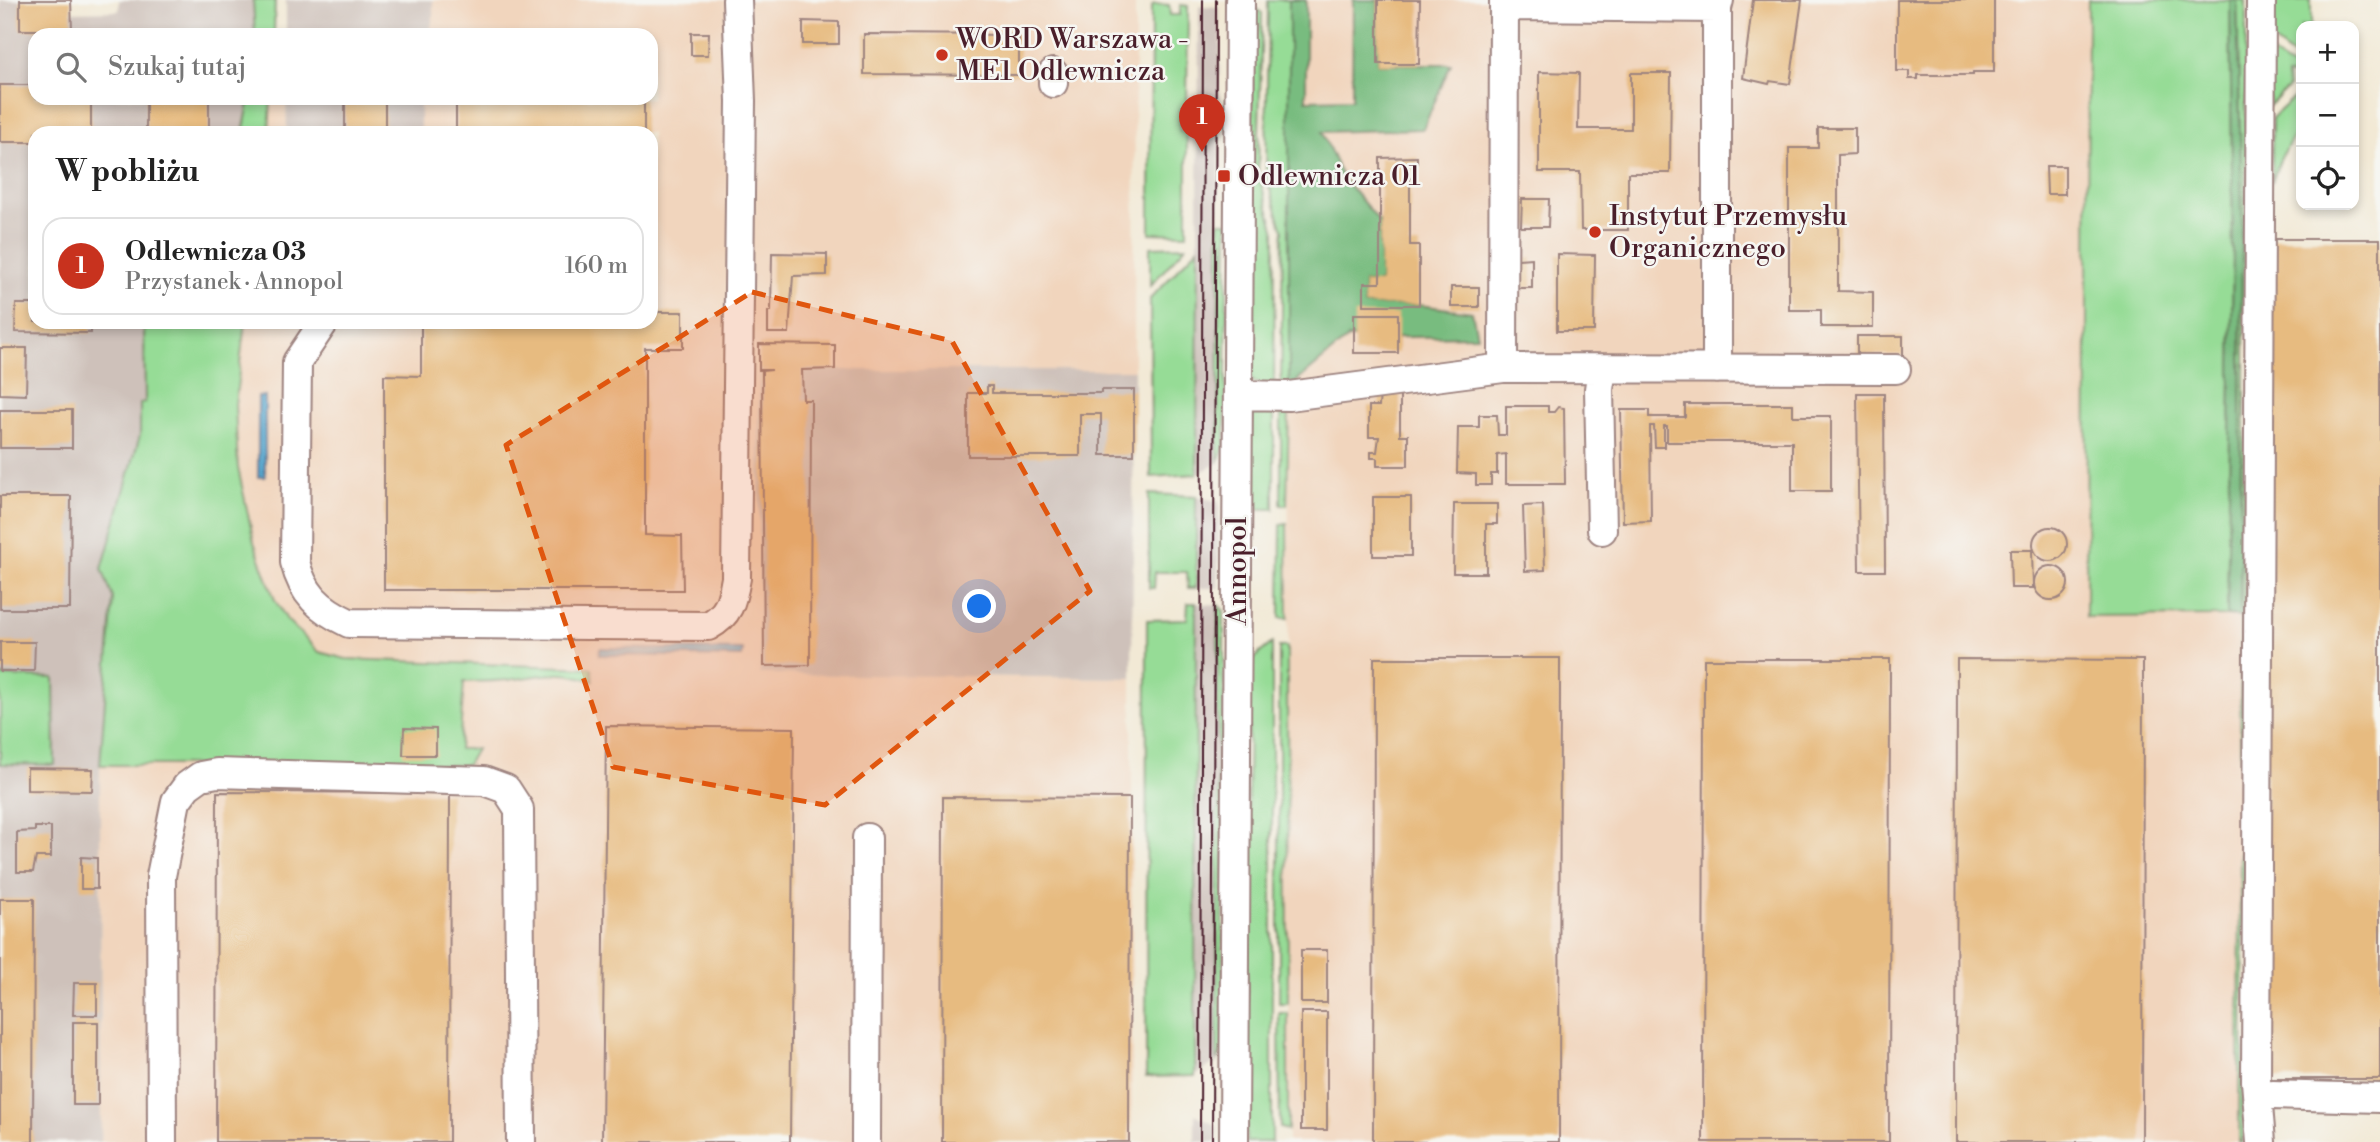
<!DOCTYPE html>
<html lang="pl">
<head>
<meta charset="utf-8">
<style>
	:root { --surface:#fff; --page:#f6f6f6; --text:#222; --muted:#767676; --line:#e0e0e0; --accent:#c8321e }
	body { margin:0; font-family:"Libre Bodoni",serif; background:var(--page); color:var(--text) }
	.controls { position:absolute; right:21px; top:21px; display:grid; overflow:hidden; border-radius:14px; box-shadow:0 4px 10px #0003 }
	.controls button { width:63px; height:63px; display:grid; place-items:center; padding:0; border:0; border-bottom:2px solid var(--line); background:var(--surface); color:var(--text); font:35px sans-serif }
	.you { position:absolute; left:980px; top:607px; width:24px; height:24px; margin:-18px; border:5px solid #fff; border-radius:50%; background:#1a73e8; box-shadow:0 0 0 10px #1a73e833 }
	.badge { display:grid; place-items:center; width:46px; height:46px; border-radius:50%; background:var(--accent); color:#fff; font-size:23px; font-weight:700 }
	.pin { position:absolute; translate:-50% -58px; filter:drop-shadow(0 2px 4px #0008) }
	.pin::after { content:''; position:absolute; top:37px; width:24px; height:21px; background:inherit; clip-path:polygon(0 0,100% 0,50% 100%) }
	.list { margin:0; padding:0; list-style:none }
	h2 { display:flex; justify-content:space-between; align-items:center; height:91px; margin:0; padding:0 28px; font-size:30px }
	h2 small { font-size:23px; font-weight:400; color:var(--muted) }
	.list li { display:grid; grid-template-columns:46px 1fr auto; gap:21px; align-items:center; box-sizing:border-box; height:98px; margin:0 14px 14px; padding:0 14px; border:2px solid var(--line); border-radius:21px }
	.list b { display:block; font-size:26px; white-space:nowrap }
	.list p { margin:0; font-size:23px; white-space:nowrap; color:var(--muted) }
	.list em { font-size:23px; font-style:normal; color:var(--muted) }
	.icon { flex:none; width:38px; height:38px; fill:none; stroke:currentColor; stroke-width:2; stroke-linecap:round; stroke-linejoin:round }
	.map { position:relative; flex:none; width:2380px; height:1142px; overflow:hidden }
	.search { position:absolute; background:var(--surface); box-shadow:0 4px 10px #0003; left:28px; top:28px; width:630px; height:77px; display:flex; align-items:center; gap:18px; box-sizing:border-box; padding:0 24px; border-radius:21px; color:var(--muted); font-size:26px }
	.panel { position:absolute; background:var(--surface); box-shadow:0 4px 10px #0003; left:28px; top:126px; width:630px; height:203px; border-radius:21px }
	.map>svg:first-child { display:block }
	.built { fill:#f1d5bd }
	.industrial { fill:#cec1ba }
	.green { fill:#96dc96; stroke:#707e60; stroke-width:2 }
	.forest { fill:#78bc7f; stroke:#616e55; stroke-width:2 }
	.water { fill:#52a4cd; stroke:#4e627c; stroke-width:2 }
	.building { fill:#e7bb80 }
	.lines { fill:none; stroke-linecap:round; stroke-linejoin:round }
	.minor-casing { stroke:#9e8480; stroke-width:32 }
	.minor { stroke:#fff; stroke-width:28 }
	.tram { stroke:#4a1f2b; stroke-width:2 }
	.marked { fill:#e0560e; fill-opacity:0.2; stroke:#e0560e; stroke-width:5; stroke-dasharray:14 9; stroke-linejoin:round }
	.poi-dot { fill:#c8321e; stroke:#f6f6f2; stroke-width:2.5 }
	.labels { text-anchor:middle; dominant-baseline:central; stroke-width:5; stroke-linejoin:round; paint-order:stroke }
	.poi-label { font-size:28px; fill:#4a1f2b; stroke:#f6f6f2; text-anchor:start }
	.street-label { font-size:28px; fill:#4a1f2b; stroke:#f6f6f2 }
</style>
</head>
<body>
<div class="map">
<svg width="2380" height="1142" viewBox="0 0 2380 1142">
	<rect width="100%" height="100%" fill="#f6f6f2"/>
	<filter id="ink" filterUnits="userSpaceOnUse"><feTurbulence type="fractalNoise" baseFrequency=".0143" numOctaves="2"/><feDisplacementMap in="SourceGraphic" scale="14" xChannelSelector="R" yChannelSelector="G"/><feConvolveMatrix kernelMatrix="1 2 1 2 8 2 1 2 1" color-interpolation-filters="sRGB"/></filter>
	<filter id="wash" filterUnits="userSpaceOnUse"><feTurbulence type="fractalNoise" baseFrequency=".00686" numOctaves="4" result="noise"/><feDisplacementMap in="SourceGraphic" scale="28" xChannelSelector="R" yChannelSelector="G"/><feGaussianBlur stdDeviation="1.57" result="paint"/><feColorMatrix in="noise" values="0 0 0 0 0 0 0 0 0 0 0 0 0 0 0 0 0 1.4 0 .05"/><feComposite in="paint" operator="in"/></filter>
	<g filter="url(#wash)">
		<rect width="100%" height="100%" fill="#f2e9d5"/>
		<path class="built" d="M433 0H1135L1134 370H759L761 674 1132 678V1142H101L100 765 208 763 319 652 287 620 275 600 254 542 238 468 235 405 245 322H651V133H420V98H651V35H429Z
			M1289 0H2088L2086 617H2240L2239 1142H1288Z
			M271 98H286L287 133H269Z"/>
		<path class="industrial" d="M0 0H71L72 12 119 11V0H253L255 35H35V98H250L243 133H35V322H144L145 402 140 404 141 435 102 569 113 598 100 765 101 1142H0Z
			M286 0H433V17L429 35H286Z
			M1199 6 1220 7 1218 463 1197 474Z
			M286 98H420V133H287Z
			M759 370H1134L1132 678 760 674Z
			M1196 496 1219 502 1218 588H1196Z
			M1196 603 1218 605 1217 1061 1195 1076Z
			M1195 1114 1217 1126V1142H1195Z"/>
		<path class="green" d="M253 0H275L274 35H255Z
			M1268 0H1289V388H1281L1283 230 1266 177Z
			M2088 0H2230L2233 256 2227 616 2086 617Z
			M2237 0H2246L2243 1142H2239L2242 212Z
			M2265 0H2311V26H2301V62L2274 42Z
			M1154 4 1169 5 1170 15H1180V5L1188 6 1187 109H1180V131H1187V234L1150 233 1151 8Z
			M1253 7 1262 13 1258 173 1275 232 1274 387 1253 382 1249 372Z
			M2271 54 2301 73V80L2298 82 2297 76H2287L2288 88 2269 106Z
			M2301 91V124L2281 157 2272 182V118Z
			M250 98H271L269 133H243Z
			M1219 222H1228L1225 445 1218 463Z
			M1186 246 1150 286V247Z
			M1198 248 1197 474 1151 477 1150 299Z
			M144 322H245L235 405 238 468 254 542 275 600 287 620 319 652 346 659 592 668 593 681C561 669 547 675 515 679 499 682 481 681 464 682L459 749H476L467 765H100L113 598 102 569 140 435V403L145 402Z
			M1274 403V509H1258L1249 499 1250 414 1253 409Z
			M1281 403 1289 404 1287 505H1281Z
			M1149 494 1196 496V588H1188L1187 572H1155L1154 588H1149Z
			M1287 524 1288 618H1280L1281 525Z
			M1188 603H1196L1195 1076 1146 1077 1147 620 1187 619Z
			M1218 605 1224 611 1223 1051 1217 1061Z
			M1272 643V1142H1246L1249 668 1254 658Z
			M1279 647H1287L1288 1003H1279Z
			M0 676 54 678 55 765 0 764Z
			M1279 1013H1288V1130L1280 1128Z"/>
		<path class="forest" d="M1289 0H1306V100L1352 99 1353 0H1378V64H1451L1423 129 1322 132 1342 177 1380 222V283H1364V305H1419L1472 312 1477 336 1348 338 1289 388Z
			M2230 0H2237L2242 212 2240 617 2227 616 2233 256Z"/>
		<path class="water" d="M265 396V477H258V397Z
			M600 648 743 650 742 657 599 655Z"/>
		<g id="blocks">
			<path class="building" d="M20 0H71L72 30H20Z
				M1378 0H1420L1419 64H1378Z
				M1753 0H1802L1790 84 1770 81 1769 84 1743 78Z
				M1897 0H1994V72H1973V75H1918V79H1909V71H1897Z
				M803 21 839 22V44H803Z
				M146 32H220V35H146Z
				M691 33H709L708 55H691Z
				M864 34 1019 35V75L864 74Z
				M1539 72 1579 73 1578 129H1631V73H1671L1670 173H1628V230H1581L1580 172H1539Z
				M0 85H35V98H91V133H35V142H0Z
				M146 98H209V133H146Z
				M345 98H385V133H345Z
				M456 98H644V133H456Z
				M1818 128H1855V154L1838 155V291L1873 292V327H1821V310H1789V148H1818Z
				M1417 157V178H1410V245H1419V305H1364V283H1380V158Z
				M2046 166H2065V194H2047Z
				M1522 199H1549L1548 227H1521Z
				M2267 239H2380V1079H2265Z
				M772 253 827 254V275L793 276 789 333H768V311H771Z
				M1557 254 1595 255 1594 331H1557Z
				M1532 258V288H1518V259Z
				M1451 287H1479V307H1451Z
				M16 304H35V322H91V333L15 332Z
				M651 312H683V348H645V535L682 536 683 590H384V375L421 376V322H651Z
				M1354 314H1398V353H1354Z
				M1857 336H1903V355H1857Z
				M759 344 835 345V369L802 370 803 400H811L810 665 764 666 762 371 772 370H759Z
				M0 348H27L26 395 0 394Z
				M987 386H992V393H1101V390H1134V455H1101V414H1080V456H968V393H987Z
				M1857 393H1884L1885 571H1859Z
				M1380 394 1400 395V435H1408V466H1377V458H1371V452H1377L1379 437H1369V406H1379Z
				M1685 404H1793V416H1831V491H1792V442H1667V426H1664V447H1655L1654 426H1650L1651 521 1623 522 1621 410H1649V417H1685Z
				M1506 406H1548V412H1554L1558 407 1564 408 1565 484H1506V454L1497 455V474H1491V485H1476V474L1457 473 1458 427H1479V415H1497L1498 435H1506Z
				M0 410H72V448H0Z
				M0 496H71L70 609H0Z
				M1373 497H1411V556H1373Z
				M1454 504H1497V524H1486V573H1453Z
				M1543 505 1545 570 1525 571 1523 506Z
				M2033 544a17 17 0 1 1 34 0a17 17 0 1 1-34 0Z
				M2010 550H2032L2033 588H2011Z
				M2034 583a17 17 0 1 1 34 0a17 17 0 1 1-34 0Z
				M0 642H35L34 671H0Z
				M1374 658H1560L1559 1142H1373Z
				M1704 659H1890L1889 1142H1703Z
				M1957 659 2143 660 2142 1142H1956Z
				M606 726 794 728 790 1142H602Z
				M404 728 436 729V755H403Z
				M27 768 93 769 92 791 27 790Z
				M217 792 450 793 449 1142H216Z
				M943 797 1130 798 1129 1142H942Z
				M35 827H51V857H36L33 872H17V832L35 831Z
				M81 857 97 858V889H81Z
				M0 899H34L33 1142H0Z
				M1301 950H1327V1003H1301Z
				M74 983H97V1015H73Z
				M1301 1012H1327V1130H1301Z
				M73 1022H98V1105H73Z"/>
		</g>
	</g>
	<g filter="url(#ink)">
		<use href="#blocks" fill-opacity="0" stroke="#9e8480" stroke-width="2"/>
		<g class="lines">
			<g class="minor-casing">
				<path id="minor" d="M2261 0 2256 1081 2261 1142
					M1504 6 1717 8 1719 0
					M1717 8V369
					M1053 73V83
					M324 322 297 362 295 562C303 594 319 609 349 623L708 626C729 615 732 601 736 578L741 101 737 0
					M1503 368 1504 0
					M1602 369 1599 389 1602 530
					M1238 395 1289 396 1503 368 1896 369
					M2273 1095 2380 1098
					M162 1142 161 876 176 801 187 786 201 776 217 773 484 781 506 789 519 809 521 1142
					M866 1142 867 838
					M1234 1142 1240 0"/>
			</g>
			<use href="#minor" class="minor"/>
			<path class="tram" d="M1200 1142 1203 0
				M1212 1142 1216 0"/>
		</g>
	</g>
	<path class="marked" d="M752 292 952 341 1090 591 825 805 613 767 506 445Z"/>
	<g class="poi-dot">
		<circle cx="942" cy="55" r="7"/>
		<rect x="1217" y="169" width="14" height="14" rx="3.5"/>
		<circle cx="1595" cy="232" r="7"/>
	</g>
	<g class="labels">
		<g class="poi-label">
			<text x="956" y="39">WORD Warszawa -<tspan x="956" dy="32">ME1 Odlewnicza</tspan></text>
			<text x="1238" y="176">Odlewnicza 01</text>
			<text x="1609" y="216">Instytut Przemysłu<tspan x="1609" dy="32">Organicznego</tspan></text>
		</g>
		<g class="street-label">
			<text transform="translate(1237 571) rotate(-90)">Annopol</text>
		</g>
	</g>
</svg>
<div class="controls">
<button>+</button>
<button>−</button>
<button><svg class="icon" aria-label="locate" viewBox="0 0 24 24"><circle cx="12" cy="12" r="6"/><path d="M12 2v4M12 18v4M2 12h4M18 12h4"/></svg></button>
</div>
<div class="you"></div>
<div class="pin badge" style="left:1202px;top:152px">1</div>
<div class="search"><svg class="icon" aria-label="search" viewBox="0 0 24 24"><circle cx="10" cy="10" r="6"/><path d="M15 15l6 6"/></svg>Szukaj tutaj</div>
<section class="panel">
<h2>W pobliżu<small></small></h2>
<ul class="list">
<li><span class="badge">1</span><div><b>Odlewnicza 03</b><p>Przystanek · Annopol</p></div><em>160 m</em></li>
</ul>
</section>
</div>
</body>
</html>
